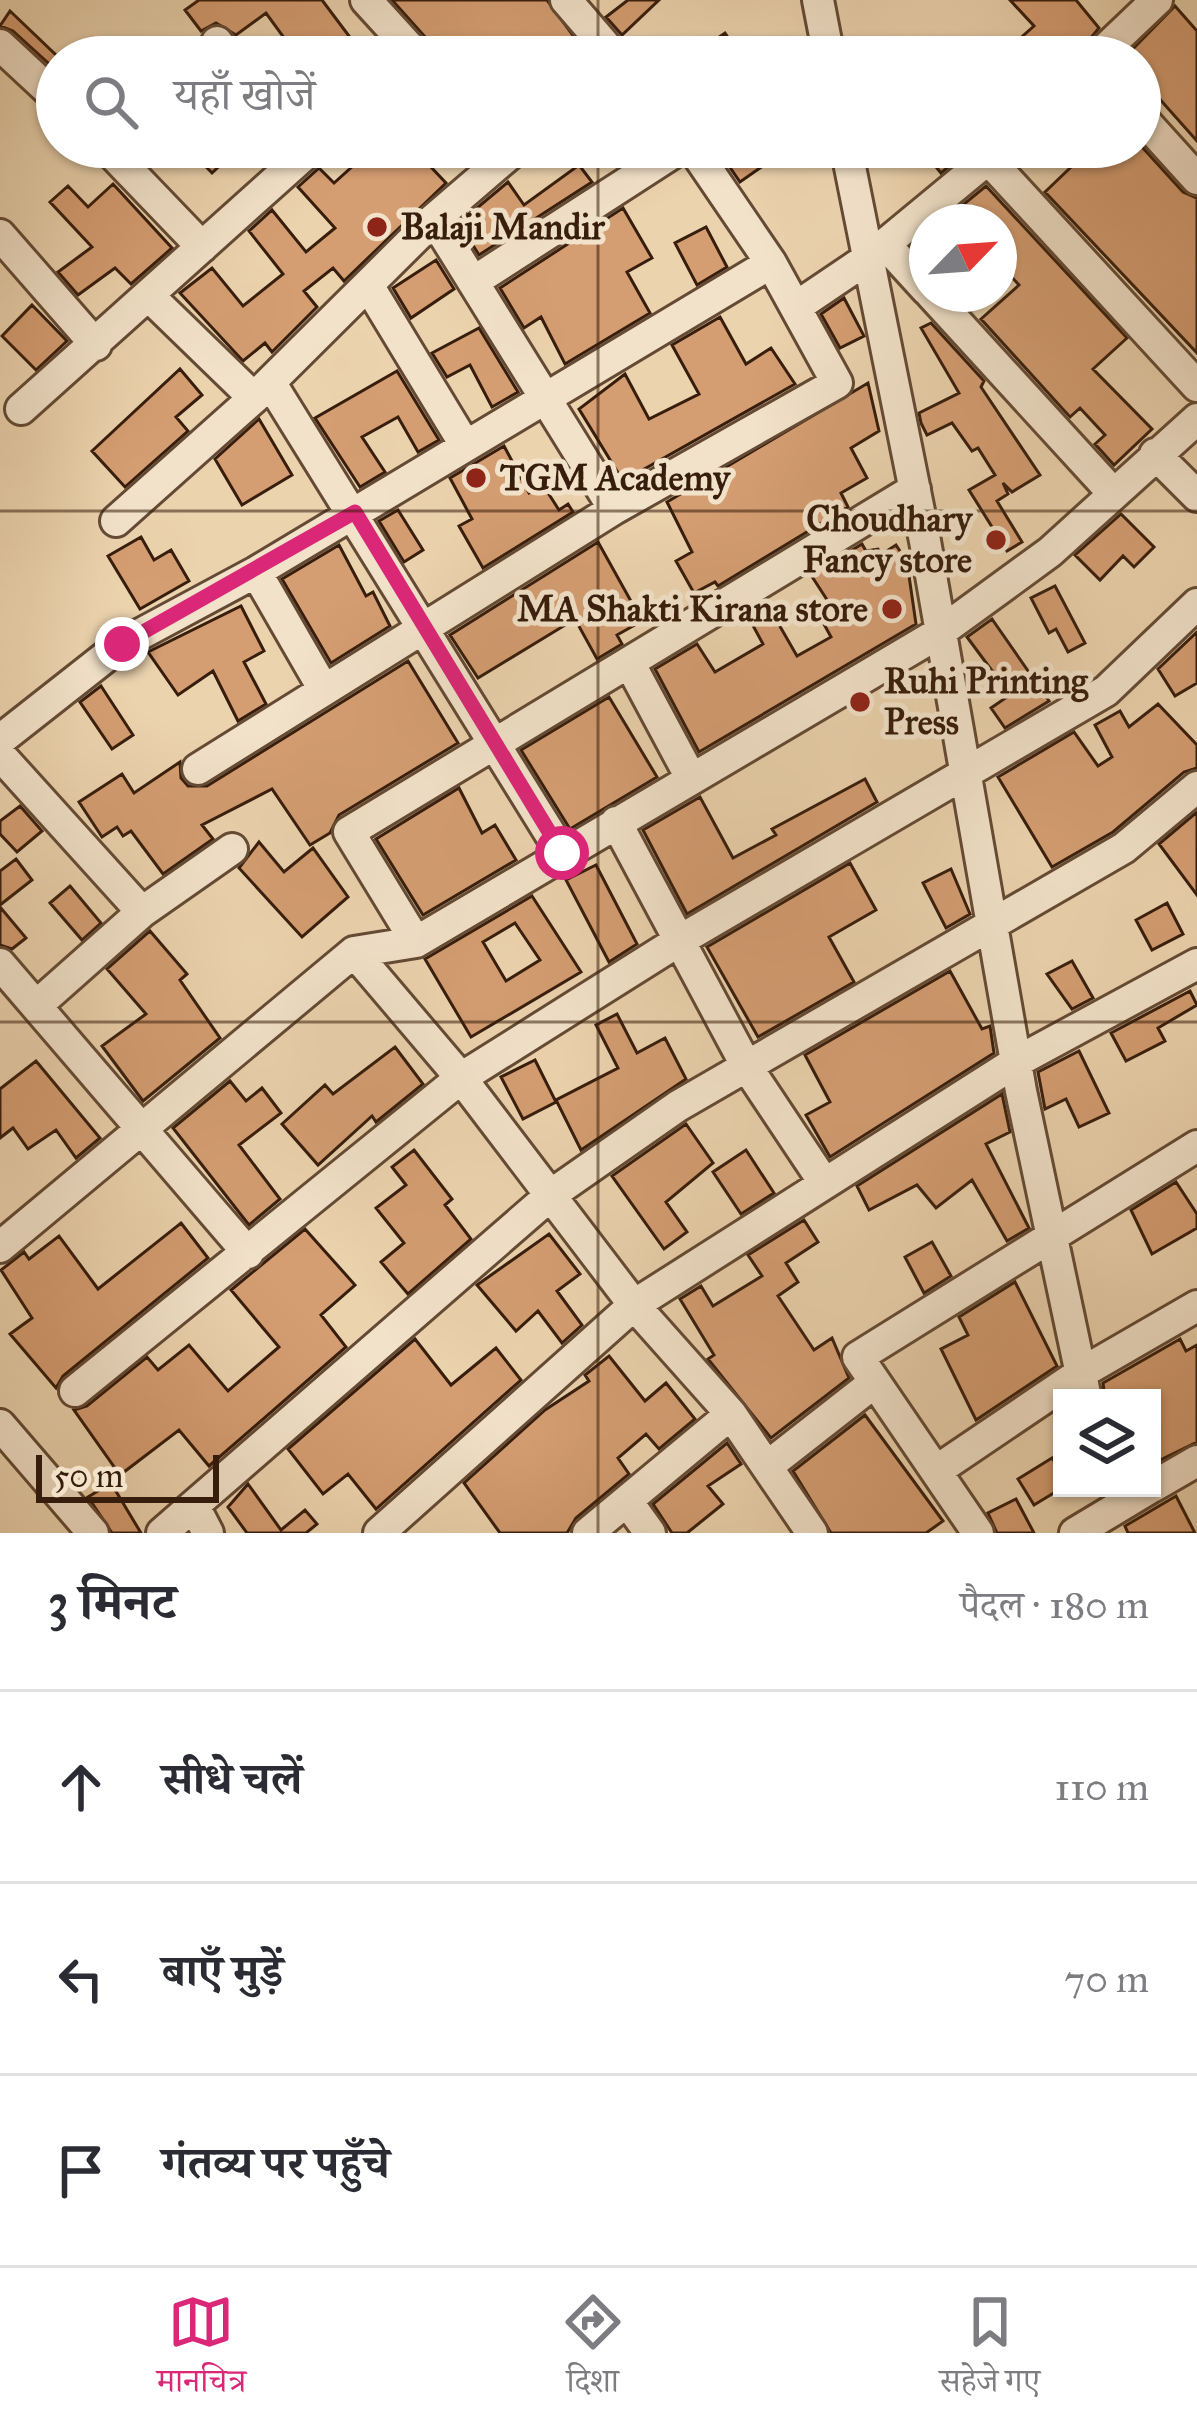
<!DOCTYPE html>
<html lang="hi">
<head>
<meta charset="utf-8">
<style>
	:root { --surface:#fff; --page:#f2f2f3; --text:#2b2b33; --muted:#7c7c81; --line:#e1e1e2; --accent:#db2777 }
	body { margin:0; font-family:"IM FELL Great Primer","Noto Serif Devanagari",serif; background:var(--page); color:var(--text) }
	.controls { position:absolute; right:36px; bottom:36px; display:grid; overflow:hidden; border-radius:0px; box-shadow:0 3px 9px #0004 }
	.controls button { width:108px; height:108px; display:grid; place-items:center; padding:0; border:0; border-bottom:3px solid var(--line); background:var(--surface); color:var(--text); font:60px sans-serif }
	.compass { position:absolute; left:909px; top:204px; width:108px; height:108px; border-radius:50%; background:var(--surface); box-shadow:0 3px 9px #0004; rotate:65deg }
	.scale { position:absolute; left:36px; bottom:30px; width:183px; box-sizing:border-box; padding-left:12px; border:6px solid #371d0c; border-top:0; font-size:33px; line-height:42px; white-space:nowrap; color:#371d0c; -webkit-text-stroke:9px #f2e2ca; paint-order:stroke }
	.stop { position:absolute; width:36px; height:36px; margin:-27px; border:9px solid #db2777; border-radius:50%; background:#fff }
	.stop.end { background:#db2777; border-color:#fff; box-shadow:0 3px 12px #0008 }
	.list { margin:0; padding:0; list-style:none }
	h2 { display:flex; justify-content:space-between; align-items:center; height:156px; margin:0; padding:0 48px; font-size:51px }
	h2 small { font-size:39px; font-weight:400; color:var(--muted) }
	.list li { display:grid; grid-template-columns:78px 1fr auto; gap:36px; align-items:center; box-sizing:border-box; height:192px; padding:0 48px; border-top:3px solid var(--line) }
	.list b { display:block; font-size:45px; white-space:nowrap }
	.list em { font-size:39px; font-style:normal; color:var(--muted) }
	.icon { flex:none; width:66px; height:66px; fill:none; stroke:currentColor; stroke-width:2; stroke-linecap:round; stroke-linejoin:round }
	.map { position:relative; flex:none; width:1197px; height:1533px; overflow:hidden }
	.search { position:absolute; background:var(--surface); box-shadow:0 3px 9px #0004; left:36px; right:36px; top:36px; height:132px; display:flex; align-items:center; gap:30px; box-sizing:border-box; padding:0 42px; border-radius:66px; color:var(--muted); font-size:45px }
	.sheet { height:732px; background:var(--surface) }
	nav { display:flex; justify-content:space-around; align-items:center; box-sizing:border-box; height:168px; border-top:3px solid var(--line); background:var(--surface); font-size:33px; color:var(--muted) }
	nav a { display:grid; justify-items:center; gap:6px }
	nav .on { color:var(--accent) }
	.map>svg:first-child { display:block }
	.building { fill:#d49d72; stroke:#371d0c; stroke-width:3; fill-rule:evenodd }
	.lines { fill:none; stroke-linecap:round; stroke-linejoin:round }
	.minor-casing { stroke:#644a34; stroke-width:36 }
	.minor { stroke:#f2e2ca; stroke-width:30 }
	.route { stroke:#db2777; stroke-width:15 }
	.grid { fill:none; stroke:#371d0c; stroke-width:3; stroke-opacity:0.55 }
	.poi-dot { fill:#8f2418; stroke:#f2e2ca; stroke-width:4.5 }
	.labels { text-anchor:middle; dominant-baseline:central; stroke-width:10; stroke-linejoin:round; paint-order:stroke }
	.poi-label { font-size:36px; font-weight:bold; fill:#371d0c; stroke:#f2e2ca; text-anchor:start }
</style>
</head>
<body>
<div class="map">
<svg width="1197" height="1533" viewBox="0 0 1197 1533">
	<rect width="100%" height="100%" fill="#ebd3ae"/>
	<filter id="stains"><feTurbulence type="fractalNoise" baseFrequency=".00167" numOctaves="4"/><feColorMatrix values="0 0 0 0 .2 0 0 0 0 .09 0 0 0 0 .02 0 0 0 .5 -.17"/></filter>
	<radialGradient id="worn" r=".72"><stop offset=".6" stop-color="#630" stop-opacity="0"/><stop offset="1" stop-color="#630" stop-opacity=".3"/></radialGradient>
	<path class="building" d="M199 0H322L352 40 329 57H298L266 13 236 35 216 23 201 31 185 10Z
		M392 0H547L589 57H443Z
		M628 0H659L622 35 606 17Z
		M1010 0H1076L1099 28 1075 57H999L1034 26Z
		M1175 6 1197 31V141L1140 77V57H1125Z
		M10 11 57 56V71L13 31 0 26Z
		M725 33 741 57H690Z
		M187 147H220L229 157 212 173Z
		M374 147H412L446 183 344 281 333 268 304 291 317 307 272 352 265 343 243 361 180 293 212 268 243 306 283 274 249 231 272 210 306 252 335 228 298 187 319 168 334 183Z
		M716 147H790L740 182Z
		M920 147H972L941 173Z
		M1092 147H1142L1183 192 1197 198V353L1045 192Z
		M579 165 592 182 479 255 459 223 508 182 524 205Z
		M113 184 172 248 131 284 115 268 78 295 58 272 92 247 50 202 68 186 88 207Z
		M986 186 1127 338 1093 369 1152 429 1114 465 1095 444 1105 435 1080 408 1070 417 981 319 1019 285 999 263V222H942Z
		M623 208 652 258 627 272 650 313 565 364 541 317 524 328 500 288Z
		M706 227 727 267 697 285 675 243Z
		M436 260 454 289 411 318 393 288Z
		M844 298 864 336 840 348 821 314Z
		M32 305 67 341 36 370 2 336Z
		M720 317 746 364 771 348 795 384 623 481 579 409 625 374 649 419 699 394 672 345Z
		M931 323 984 381 981 387 1040 475 1012 492 1003 483 1008 494 997 501 1022 542 1007 551 969 490 995 475 978 448 972 451 952 423 927 435 921 423 919 413 959 393 921 328Z
		M479 328 518 392 492 407 470 365 447 377 432 353Z
		M180 369 202 395 176 417 188 431 125 487 92 451Z
		M397 371 439 440 418 452 398 417 362 437 385 472 360 487 315 418Z
		M868 383 879 431 851 448 867 478 841 493 848 507 718 586 715 582 694 593 676 561 692 552 667 502Z
		M259 419 292 475 242 505 215 459Z
		M504 446 529 493 543 485 559 510 568 504 573 512 483 568 459 526 472 519 450 478Z
		M398 510 423 550 404 562 379 521Z
		M1121 514 1154 547 1134 567 1123 556 1100 580 1075 555Z
		M141 537 154 560 171 550 189 581 140 609 108 556Z
		M598 542 642 621 617 635 622 644 597 659 575 619 478 678 450 635Z
		M862 544 866 551 878 549 882 554 896 545 907 562 916 624 699 752 655 669 697 644 715 672 763 644 750 620 770 609 797 656 831 637 819 615 833 609 811 575Z
		M339 545 366 596 373 592 390 626 331 663 282 579Z
		M1055 586 1085 643 1068 652 1056 629 1049 633 1031 598Z
		M241 606 264 651 244 662 266 704 238 721 213 671 178 695 148 652Z
		M992 619 1049 701 1005 728 991 708 1010 695 967 637Z
		M1197 632V683L1175 696 1158 669Z
		M408 661 458 743 339 815 330 833 310 845 272 789 202 825 213 839 163 874 131 831 123 836 117 827 102 837 79 802 122 774 134 793 180 762 181 778 188 786H207Z
		M101 686 133 735 112 749 80 702Z
		M609 697 657 777 570 829 521 750Z
		M1158 704 1197 745V768L1184 772 1113 832 1052 867 998 777 1074 732 1098 766 1112 757 1095 725 1120 711 1129 727Z
		M865 779 877 802 687 914 643 830 700 797 733 858 776 835 772 829Z
		M459 788 482 833 495 825 516 860 423 915 376 839Z
		M20 806 42 831 17 852 0 834V821Z
		M1197 812V895L1159 844Z
		M259 842 284 872 313 848 348 897 302 937 239 868Z
		M16 859 32 880 0 905V871Z
		M850 863 876 910 829 937 854 982 758 1037 707 947Z
		M596 865 637 944 609 962 566 880Z
		M951 869 970 914 946 928 923 883Z
		M70 886 101 923 82 940 50 903Z
		M532 896 581 972 471 1037 425 959ZM515 923 540 960 506 981 483 942Z
		M1167 903 1183 934 1152 950 1136 920Z
		M0 907 26 938 12 949 0 945Z
		M150 931 187 974 180 980 220 1038 143 1101 102 1046 146 1014 107 969Z
		M1072 961 1093 998 1072 1009 1047 974Z
		M950 971 982 1029 990 1026 994 1053 830 1157 806 1115 830 1102 805 1055Z
		M1190 991 1197 1005 1158 1028 1165 1041 1126 1061 1111 1033Z
		M617 1014 637 1053 665 1038 686 1079 581 1150 556 1100 618 1068 596 1025Z
		M395 1047 423 1084 376 1122 372 1116 318 1165 282 1124 325 1085 333 1094Z
		M1079 1051 1109 1113 1079 1127 1066 1099 1045 1109 1038 1072Z
		M535 1060 556 1102 523 1119 501 1077Z
		M36 1061 100 1138 76 1158 56 1130 28 1149 13 1128 0 1138V1089Z
		M230 1081 246 1101 262 1088 281 1113 239 1145 280 1199 249 1225 173 1128Z
		M1002 1094 1010 1132 986 1144 1029 1228 1007 1241 972 1180 936 1208 917 1185 869 1210 857 1186Z
		M686 1124 713 1163 666 1202 687 1232 664 1249 612 1176Z
		M414 1150 452 1199 445 1205 471 1239 408 1294 381 1262 404 1243 376 1208 406 1185 392 1167Z
		M746 1150 774 1193 741 1214 713 1172Z
		M1176 1182 1197 1214V1228L1152 1254 1131 1210Z
		M804 1220 818 1242 786 1263 798 1282 778 1296 814 1350 832 1338 849 1378 771 1438 708 1359 714 1355 680 1299 701 1286 713 1306 762 1276 748 1255Z
		M181 1223 208 1258 63 1376 56 1388 10 1334 32 1318 1 1270 24 1252 29 1259 59 1236 98 1289Z
		M305 1229 355 1285 321 1315 346 1347 209 1466 179 1430 120 1475 74 1410 87 1406 147 1357 158 1370 189 1345 228 1391 279 1347 231 1290Z
		M549 1234 580 1274 557 1291 582 1325 562 1343 538 1311 516 1331 477 1285Z
		M932 1242 951 1276 924 1293 905 1257Z
		M1015 1282 1057 1366 976 1420 941 1349 968 1335 959 1317Z
		M415 1339 451 1385 496 1348 521 1380 376 1509 348 1474 323 1494 288 1449Z
		M1180 1339 1186 1351 1197 1345V1442L1152 1464V1398H1105L1103 1383Z
		M609 1356 645 1401 666 1383 695 1419 659 1449 646 1434 618 1458 629 1474 576 1518 567 1533H500L464 1483 545 1410 589 1381 585 1375Z
		M865 1415 943 1521 926 1533H831L793 1471Z
		M727 1443 741 1464 708 1486 723 1504 687 1533H672L653 1504Z
		M1052 1458 1062 1473V1488L1034 1505 1018 1479Z
		M111 1483 141 1533H112L88 1497Z
		M248 1484 281 1530 305 1510 317 1524 306 1533H247L228 1507Z
		M1176 1496 1195 1533H1128L1125 1526Z
		M1016 1499 1034 1533H997L988 1513Z"/>
	<g class="lines">
		<g class="minor-casing">
			<path id="minor" d="M366 0 418 57
				M566 0 615 57
				M818 0 829 57
				M217 42 228 57
				M0 45 57 98
				M1097 57 1157 0
				M1140 116 1197 179
				M106 147 202 247
				M846 147 925 541 1021 1091 1086 1398
				M989 160 1197 386
				M434 219 614 509 837 383 771 263 692 147
				M0 235 96 345
				M885 244 927 290
				M473 282 682 147
				M368 285 465 445
				M931 294 1113 493
				M151 298 254 398 434 219 518 147
				M796 307 867 259 1000 149
				M270 382 562 853
				M21 409 313 147
				M1155 454 1197 496
				M116 521 254 398
				M256 572 324 690
				M630 664 691 778
				M0 740 122 644 256 572 771 263
				M0 755 142 912
				M198 769 614 509
				M616 822 747 1067 823 1181
				M416 942 349 832 915 489
				M354 952 461 1078 634 1305 1016 1062 1197 964
				M0 964 248 1253
				M36 1006 142 912 232 849
				M0 1247 354 952 416 942 939 633 1050 552 1197 419
				M75 1391 461 1078 677 942 1106 691 1197 604
				M0 1425 93 1533
				M769 1465 875 1382
				M936 1471 1081 1373 1197 1306
				M1152 1487 1197 1461
				M627 1501 650 1533
				M194 1506 208 1533
				M162 1533 552 1194 678 1106 1124 848 1197 787
				M379 1533 634 1305 731 1414 812 1533
				M588 1533 731 1414
				M978 1533 858 1357 1197 1146
				M1075 1533 1150 1488"/>
		</g>
		<use href="#minor" class="minor"/>
	</g>
	<g class="lines">
		<path class="route" d="M122 644 355 512 562 853"/>
	</g>
	<path class="grid" d="M598 0V57M598 147V1533M0 511H1197M0 1022H1197"/>
	<g class="poi-dot">
		<circle cx="377" cy="227" r="12"/>
		<circle cx="476" cy="478" r="12"/>
		<circle cx="996" cy="540" r="12"/>
		<circle cx="892" cy="609" r="12"/>
		<circle cx="860" cy="702" r="12"/>
	</g>
	<g class="labels">
		<g class="poi-label">
			<text x="401" y="227">Balaji Mandir</text>
			<text x="500" y="478">TGM Academy</text>
			<text x="972" y="519" text-anchor="end">Choudhary<tspan x="972" dy="41">Fancy store</tspan></text>
			<text x="868" y="609" text-anchor="end">MA Shakti Kirana store</text>
			<text x="884" y="681">Ruhi Printing<tspan x="884" dy="41">Press</tspan></text>
		</g>
	</g>
	<rect width="100%" height="100%" filter="url(#stains)"/>
	<rect width="100%" height="100%" fill="url(#worn)"/>
</svg>
<div class="controls">
<button><svg class="icon" aria-label="layers" viewBox="0 0 24 24"><path d="M12 4l9 5-9 5-9-5zM3 14l9 5 9-5"/></svg></button>
</div>
<svg class="compass" viewBox="-18 -18 36 36"><path d="M0-13l5 13h-10z" fill="#e53935"/><path d="M0 13l5-13h-10z" fill="#7c7c81"/></svg>
<div class="scale">50 m</div>
<div class="stop" style="left:562px;top:853px"></div>
<div class="stop end" style="left:122px;top:644px"></div>
<div class="search"><svg class="icon" aria-label="search" viewBox="0 0 24 24"><circle cx="10" cy="10" r="6"/><path d="M15 15l6 6"/></svg>यहाँ खोजें</div>
</div>
<section class="sheet">
<h2>3 मिनट<small>पैदल · 180 m</small></h2>
<ul class="list">
<li><svg class="icon" aria-label="ahead" viewBox="0 0 24 24"><path d="M12 20V5M6 11l6-6 6 6"/></svg><div><b>सीधे चलें</b></div><em>110 m</em></li>
<li><svg class="icon" aria-label="left" viewBox="0 0 24 24"><path d="M17 20v-9H6M10 6l-5 5 5 5"/></svg><div><b>बाएँ मुड़ें</b></div><em>70 m</em></li>
<li><svg class="icon" aria-label="arrive" viewBox="0 0 24 24"><path d="M6 21V4h12l-3 4 3 4H6"/></svg><div><b>गंतव्य पर पहुँचे</b></div></li>
</ul>
</section>
<nav>
<a class="on"><svg class="icon" aria-label="map" viewBox="0 0 24 24"><path d="M3 6l6-2 6 2 6-2v14l-6 2-6-2-6 2zM9 4v14M15 6v14"/></svg>मानचित्र</a>
<a><svg class="icon" aria-label="directions" viewBox="0 0 24 24"><path d="M12 3l9 9-9 9-9-9zM9 14v-3h6M13 9l2 2-2 2"/></svg>दिशा</a>
<a><svg class="icon" aria-label="saved" viewBox="0 0 24 24"><path d="M7 4h10v16l-5-4-5 4z"/></svg>सहेजे गए</a>
</nav>
</body>
</html>
